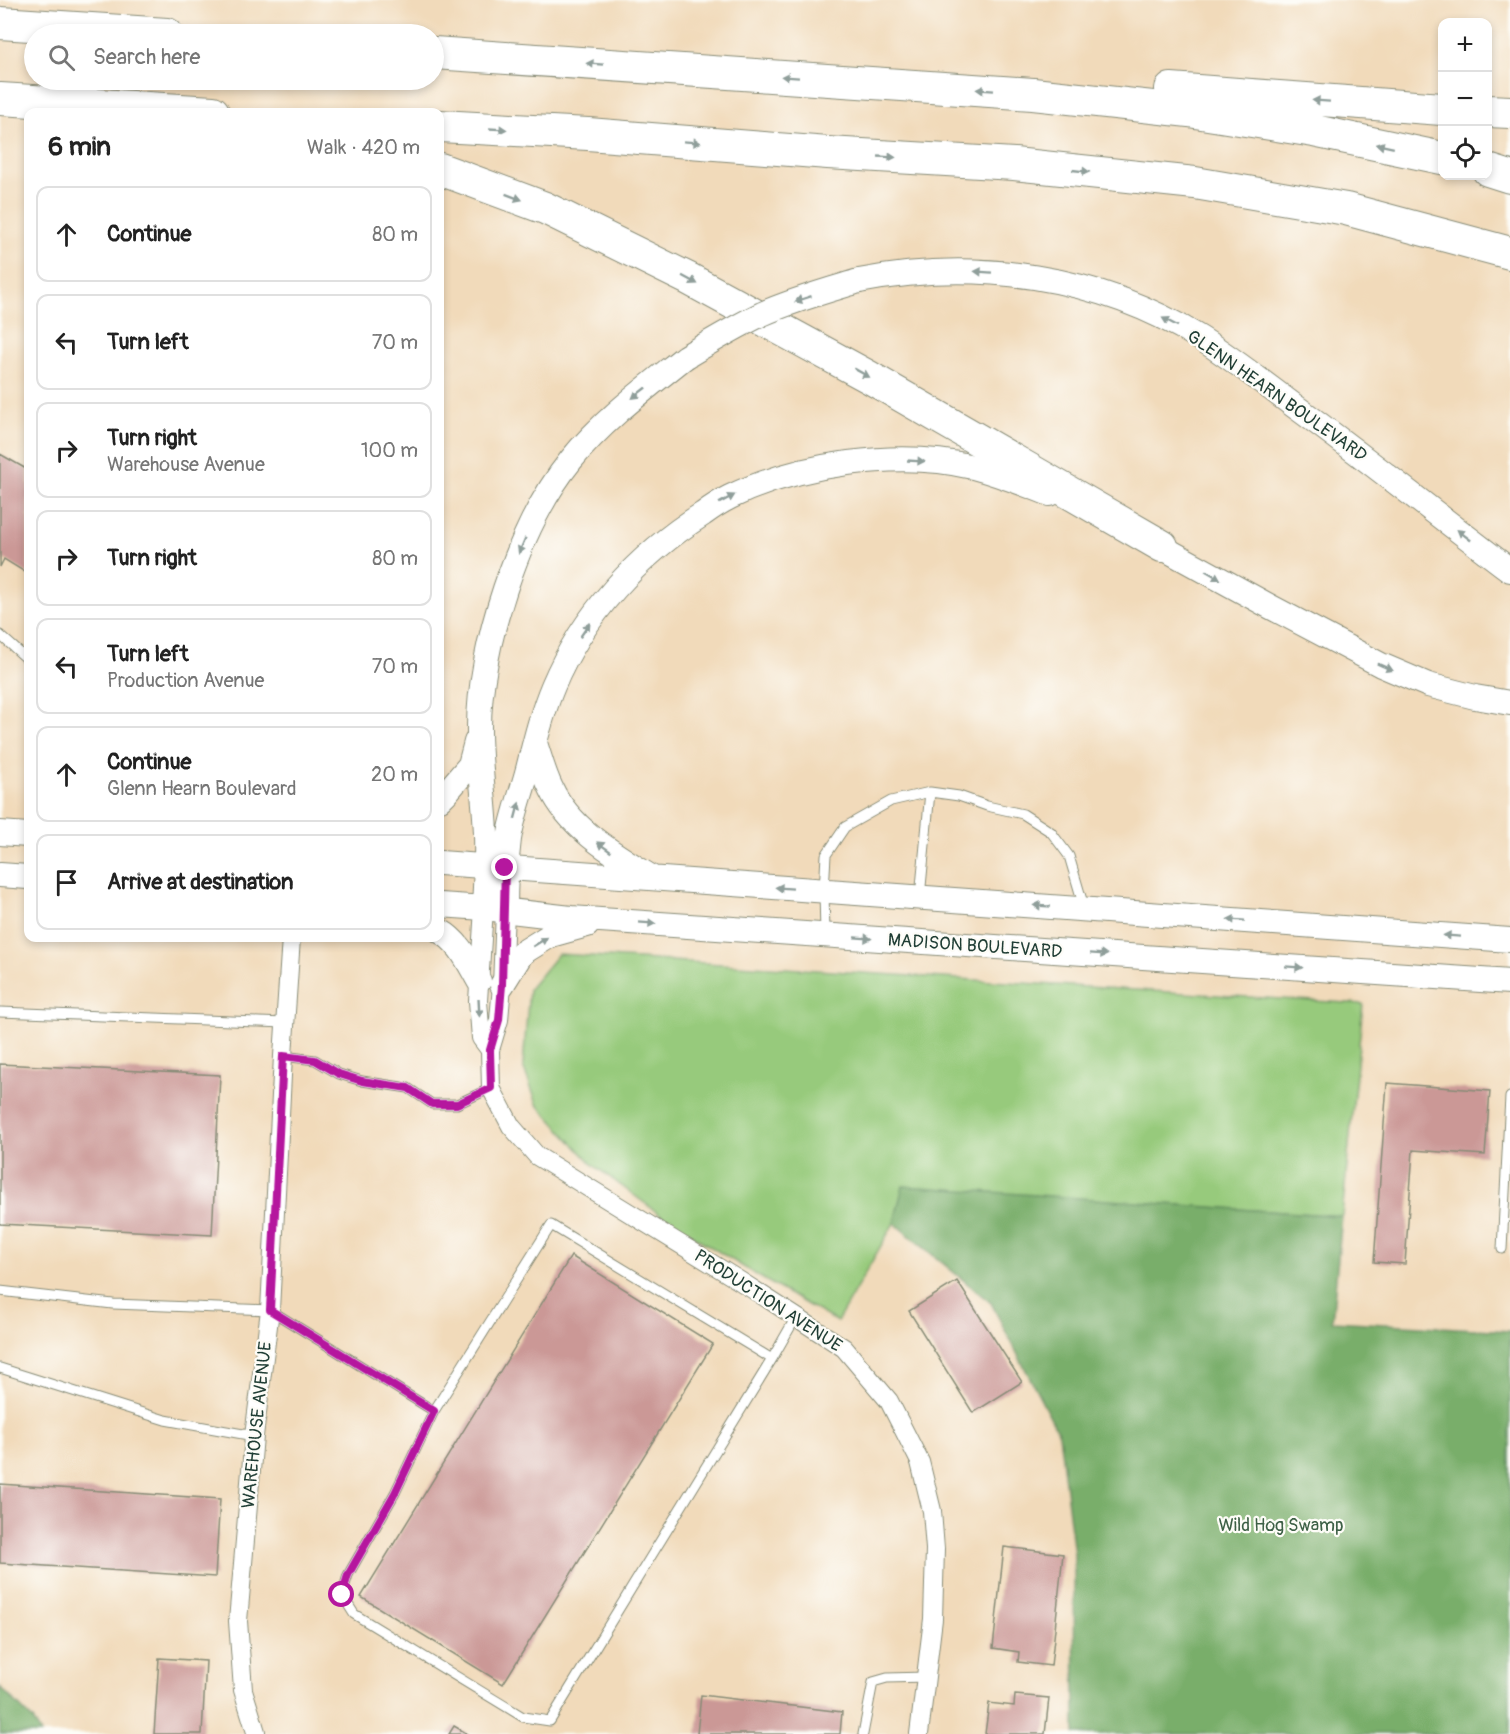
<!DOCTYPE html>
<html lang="en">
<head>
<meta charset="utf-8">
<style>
	:root { --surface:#fff; --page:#f6f6f6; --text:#222; --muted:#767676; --line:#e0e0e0 }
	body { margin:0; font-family:Pangolin,sans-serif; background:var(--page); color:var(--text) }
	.controls { position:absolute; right:18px; top:18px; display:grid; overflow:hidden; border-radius:12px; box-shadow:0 3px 9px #0003 }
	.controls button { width:54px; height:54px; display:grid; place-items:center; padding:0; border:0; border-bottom:2px solid var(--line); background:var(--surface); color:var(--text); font:30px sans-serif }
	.stop { position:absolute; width:18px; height:18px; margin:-14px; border:4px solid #b5179e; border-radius:50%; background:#fff }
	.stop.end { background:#b5179e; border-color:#fff; box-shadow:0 2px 6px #0008 }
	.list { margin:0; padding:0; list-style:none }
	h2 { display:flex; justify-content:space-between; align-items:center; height:78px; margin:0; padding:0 24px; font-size:26px }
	h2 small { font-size:20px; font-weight:400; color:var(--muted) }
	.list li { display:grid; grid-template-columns:39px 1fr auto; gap:18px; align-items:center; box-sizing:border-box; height:96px; margin:0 12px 12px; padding:0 12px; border:2px solid var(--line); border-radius:12px }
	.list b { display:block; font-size:22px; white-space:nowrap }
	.list p { margin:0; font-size:20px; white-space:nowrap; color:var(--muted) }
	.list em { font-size:20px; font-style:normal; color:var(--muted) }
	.icon { flex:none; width:33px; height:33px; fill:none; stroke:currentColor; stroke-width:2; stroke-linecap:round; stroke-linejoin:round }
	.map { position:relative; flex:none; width:1510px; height:1734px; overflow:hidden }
	.search { position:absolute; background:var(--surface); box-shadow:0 3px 9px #0003; left:24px; top:24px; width:420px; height:66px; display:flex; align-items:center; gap:15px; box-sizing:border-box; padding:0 21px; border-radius:33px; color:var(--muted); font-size:22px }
	.panel { position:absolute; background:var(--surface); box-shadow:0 3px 9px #0003; left:24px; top:108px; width:420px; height:834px; border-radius:12px }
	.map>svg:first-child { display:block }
	.green { fill:#97ca7b; stroke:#5b8458; stroke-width:1.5 }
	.forest { fill:#79ae6b; stroke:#4c7650; stroke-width:1.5 }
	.building { fill:#cb9896 }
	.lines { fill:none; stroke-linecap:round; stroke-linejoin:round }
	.lane-casing { stroke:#888c77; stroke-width:11 }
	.street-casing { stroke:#888c77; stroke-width:20 }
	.secondary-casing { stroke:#888c77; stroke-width:26 }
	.highway-casing { stroke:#888c77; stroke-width:34 }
	.lane { stroke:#fff; stroke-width:9 }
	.street { stroke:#fff; stroke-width:18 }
	.secondary { stroke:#fff; stroke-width:24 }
	.highway { stroke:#fff; stroke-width:32 }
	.secondary-bridge-casing { stroke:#888c77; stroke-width:26; stroke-linecap:butt }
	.secondary-bridge { stroke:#fff; stroke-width:24 }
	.oneway { fill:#8f9e9a }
	.route { stroke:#b5179e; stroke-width:8 }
	.labels { text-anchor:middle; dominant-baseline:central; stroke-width:4.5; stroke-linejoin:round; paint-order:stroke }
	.street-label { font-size:18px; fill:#1f3d34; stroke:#fdfcf7 }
	.park-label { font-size:18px; fill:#3d6046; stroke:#fdfcf7 }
</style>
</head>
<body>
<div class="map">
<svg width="1510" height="1734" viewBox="0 0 1510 1734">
	<rect width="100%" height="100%" fill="#fdfcf7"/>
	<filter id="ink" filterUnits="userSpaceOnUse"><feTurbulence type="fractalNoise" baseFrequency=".0167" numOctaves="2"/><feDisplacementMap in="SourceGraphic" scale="12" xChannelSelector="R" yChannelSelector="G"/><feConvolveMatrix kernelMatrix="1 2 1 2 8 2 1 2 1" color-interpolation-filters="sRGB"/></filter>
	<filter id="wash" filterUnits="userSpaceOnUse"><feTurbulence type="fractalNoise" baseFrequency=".008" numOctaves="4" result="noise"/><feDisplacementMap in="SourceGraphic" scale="24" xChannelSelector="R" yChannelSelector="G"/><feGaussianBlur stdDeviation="1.35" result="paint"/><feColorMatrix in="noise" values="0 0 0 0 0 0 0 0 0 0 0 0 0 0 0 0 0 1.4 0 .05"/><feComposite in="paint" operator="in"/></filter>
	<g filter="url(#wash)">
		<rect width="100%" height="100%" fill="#f1daba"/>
		<path class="green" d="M558 954 1363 1004 1342 1216 903 1187 894 1223 837 1322 758 1276 666 1219 592 1164 537 1104 523 1066 529 989Z"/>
		<path class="forest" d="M903 1186 1342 1216 1332 1321 1510 1331V1734H1075L1074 1554 1059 1434 991 1303 894 1223Z
			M0 1687 33 1720 41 1734H0Z"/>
		<g id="blocks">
			<path class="building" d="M0 454 28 470V574L4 559 0 567Z
				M0 1064 220 1075 212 1235 0 1224Z
				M1387 1083 1490 1091 1485 1155 1413 1150 1405 1264 1374 1262Z
				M571 1256 713 1344 503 1684 361 1597Z
				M957 1281 1022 1382 973 1413 909 1311Z
				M0 1484 220 1499 215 1577 0 1563Z
				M1004 1547 1063 1554 1051 1666 1018 1662 1019 1652 993 1648Z
				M159 1658 206 1661 202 1734H154Z
				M701 1695 842 1712 840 1734H697Z
				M1015 1695 1049 1698 1045 1734H985L989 1703 1014 1706Z
				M454 1726 468 1734H449Z"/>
		</g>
	</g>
	<g filter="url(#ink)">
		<use href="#blocks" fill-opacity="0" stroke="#888c77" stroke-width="1.5"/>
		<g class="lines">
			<g class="lane-casing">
				<path id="lane" d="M0 635 28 660
					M920 897 930 792
					M825 934 824 891 826 855 845 827 891 801 930 792 959 796 987 806 1023 814 1051 832 1069 856 1084 907
					M0 1012 285 1023
					M283 1056 315 1060 339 1074 362 1081 408 1088 432 1104H457L491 1088
					M1502 1249 1510 1097
					M0 1291 113 1304 270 1310 434 1411
					M772 1359 551 1225 434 1411 395 1493 348 1575 342 1595 354 1614 523 1717 550 1721 772 1359 796 1317
					M0 1368 165 1420 254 1436
					M863 1734 873 1682 887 1678 926 1677"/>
			</g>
			<g class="street-casing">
				<path id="street" d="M484 908 478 1001 481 1038 490 1050
					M505 911 502 985 499 1020 490 1050 491 1088 511 1126 537 1156 740 1281 844 1348 889 1401 920 1462 932 1511 935 1549 933 1619 919 1734
					M256 1732 243 1690 238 1621 254 1436 270 1310 283 1056 291 938"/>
			</g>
			<g class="secondary-casing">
				<path id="secondary" d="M859 281C975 258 1099 275 1200 338 1235 360 1267 386 1300 410 1371 462 1440 517 1510 570
					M1147 539 1269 606 1381 665 1428 685 1475 697 1510 703
					M535 743C540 758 544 774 551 788 570 829 614 854 651 877
					M440 799 446 793 470 765 476 742
					M0 833 28 835
					M440 863 1510 940
					M0 875 28 877
					M440 905 484 908 571 918 1510 982
					M484 908C485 884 487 859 486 835 485 801 479 766 479 731 478 649 519 524 571 460 603 420 645 389 685 357
					M505 911C505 886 506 863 509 839 513 815 522 792 528 769 535 741 542 712 553 686 583 615 638 555 703 514 711 508 720 502 730 497 798 464 898 449 973 467 999 474 1025 484 1050 494
					M440 931C460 942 468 962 479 981
					M502 985 522 953 551 935 587 925"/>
			</g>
			<g class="highway-casing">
				<path id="highway" d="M0 23 167 34
					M434 53 1033 94 1189 111 1314 131 1442 158
					M1171 89 1442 109
					M0 99 213 112
					M1488 111 1510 112
					M440 126 588 134 828 153 1014 164 1195 183 1346 209 1510 253
					M440 169 545 208 689 279 869 377 1162 546
					M1488 170 1510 177"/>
			</g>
			<use href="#lane" class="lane"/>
			<use href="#street" class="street"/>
			<use href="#secondary" class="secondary"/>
			<use href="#highway" class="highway"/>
			<g class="secondary-bridge-casing">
				<path id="secondary-bridge" d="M685 357C710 342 735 327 762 314 793 300 826 291 859 281"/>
			</g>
			<use href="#secondary-bridge" class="secondary-bridge"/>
		</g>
		<defs><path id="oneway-solid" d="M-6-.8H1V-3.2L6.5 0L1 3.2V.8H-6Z" transform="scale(1.5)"/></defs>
		<g class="oneway">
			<use href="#oneway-solid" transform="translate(595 64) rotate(-176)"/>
			<use href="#oneway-solid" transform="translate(790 77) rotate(-176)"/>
			<use href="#oneway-solid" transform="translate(985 90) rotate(-176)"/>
			<use href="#oneway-solid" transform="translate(1321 101) rotate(-176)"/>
			<use href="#oneway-solid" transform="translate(498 129) rotate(3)"/>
			<use href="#oneway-solid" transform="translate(692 142) rotate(4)"/>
			<use href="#oneway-solid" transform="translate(1385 146) rotate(-168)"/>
			<use href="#oneway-solid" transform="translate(887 157) rotate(3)"/>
			<use href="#oneway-solid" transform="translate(1081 171) rotate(6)"/>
			<use href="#oneway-solid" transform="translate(514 197) rotate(20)"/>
			<use href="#oneway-solid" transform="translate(983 272) rotate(-176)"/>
			<use href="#oneway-solid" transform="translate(690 280) rotate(28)"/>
			<use href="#oneway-solid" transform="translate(803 299) rotate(161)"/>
			<use href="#oneway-solid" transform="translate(1170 322) rotate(-152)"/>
			<use href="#oneway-solid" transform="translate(862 373) rotate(29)"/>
			<use href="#oneway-solid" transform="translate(639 393) rotate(142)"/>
			<use href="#oneway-solid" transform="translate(916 461) rotate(3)"/>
			<use href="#oneway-solid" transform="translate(727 499) rotate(-28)"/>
			<use href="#oneway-solid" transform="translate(1464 535) rotate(-142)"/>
			<use href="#oneway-solid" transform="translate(522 546) rotate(113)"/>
			<use href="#oneway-solid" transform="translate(1213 575) rotate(30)"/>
			<use href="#oneway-solid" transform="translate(585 630) rotate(-55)"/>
			<use href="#oneway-solid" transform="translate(1385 667) rotate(24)"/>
			<use href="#oneway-solid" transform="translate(517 811) rotate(-75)"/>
			<use href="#oneway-solid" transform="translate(604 847) rotate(-144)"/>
			<use href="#oneway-solid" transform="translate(784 888) rotate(-176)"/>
			<use href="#oneway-solid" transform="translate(1042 906) rotate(-176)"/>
			<use href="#oneway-solid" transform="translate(1236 920) rotate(-176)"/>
			<use href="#oneway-solid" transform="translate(647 923) rotate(4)"/>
			<use href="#oneway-solid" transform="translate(1452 936) rotate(-176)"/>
			<use href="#oneway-solid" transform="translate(863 938) rotate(4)"/>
			<use href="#oneway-solid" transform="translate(540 942) rotate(-32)"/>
			<use href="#oneway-solid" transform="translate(1099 954) rotate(4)"/>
			<use href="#oneway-solid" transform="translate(1294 967) rotate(4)"/>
			<use href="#oneway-solid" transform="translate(479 1008) rotate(87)"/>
		</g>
	</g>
	<g class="lines" filter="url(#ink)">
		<path class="route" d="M342 1595 348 1575 395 1493 434 1411 270 1310 283 1056 315 1060 339 1074 362 1081 408 1088 432 1104H457L491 1088 490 1050 499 1020 502 985 505 868"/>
	</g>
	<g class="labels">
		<g class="street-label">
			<text transform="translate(1277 396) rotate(35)">GLENN HEARN BOULEVARD</text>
			<text transform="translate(975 946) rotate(4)">MADISON BOULEVARD</text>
			<text transform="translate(768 1301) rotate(33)">PRODUCTION AVENUE</text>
			<text transform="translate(257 1425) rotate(-84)">WAREHOUSE AVENUE</text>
		</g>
		<g class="park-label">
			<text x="1281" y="1525">Wild Hog Swamp</text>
		</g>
	</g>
</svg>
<div class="controls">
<button>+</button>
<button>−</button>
<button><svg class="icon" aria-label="locate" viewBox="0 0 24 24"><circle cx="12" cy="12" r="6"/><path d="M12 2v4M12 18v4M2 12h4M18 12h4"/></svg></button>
</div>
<div class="stop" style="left:342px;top:1595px"></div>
<div class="stop end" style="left:505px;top:868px"></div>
<div class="search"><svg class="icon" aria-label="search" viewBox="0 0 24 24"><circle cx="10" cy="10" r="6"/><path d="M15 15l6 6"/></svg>Search here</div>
<section class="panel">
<h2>6 min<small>Walk · 420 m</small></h2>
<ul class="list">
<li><svg class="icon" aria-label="ahead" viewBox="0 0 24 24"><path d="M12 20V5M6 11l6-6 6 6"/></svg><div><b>Continue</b></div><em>80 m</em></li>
<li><svg class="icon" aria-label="left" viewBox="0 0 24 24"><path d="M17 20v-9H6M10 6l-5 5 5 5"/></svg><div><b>Turn left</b></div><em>70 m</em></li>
<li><svg class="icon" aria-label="right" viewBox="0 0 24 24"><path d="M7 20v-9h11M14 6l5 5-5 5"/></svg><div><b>Turn right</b><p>Warehouse Avenue</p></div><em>100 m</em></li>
<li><svg class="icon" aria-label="right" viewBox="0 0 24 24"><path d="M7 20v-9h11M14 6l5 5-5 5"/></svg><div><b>Turn right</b></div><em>80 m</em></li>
<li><svg class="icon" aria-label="left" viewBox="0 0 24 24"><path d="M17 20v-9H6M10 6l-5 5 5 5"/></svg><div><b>Turn left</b><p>Production Avenue</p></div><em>70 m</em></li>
<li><svg class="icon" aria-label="ahead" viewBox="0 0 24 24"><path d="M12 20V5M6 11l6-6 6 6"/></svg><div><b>Continue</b><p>Glenn Hearn Boulevard</p></div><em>20 m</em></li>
<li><svg class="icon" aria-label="arrive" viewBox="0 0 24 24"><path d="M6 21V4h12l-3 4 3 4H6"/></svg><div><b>Arrive at destination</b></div></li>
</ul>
</section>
</div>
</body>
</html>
